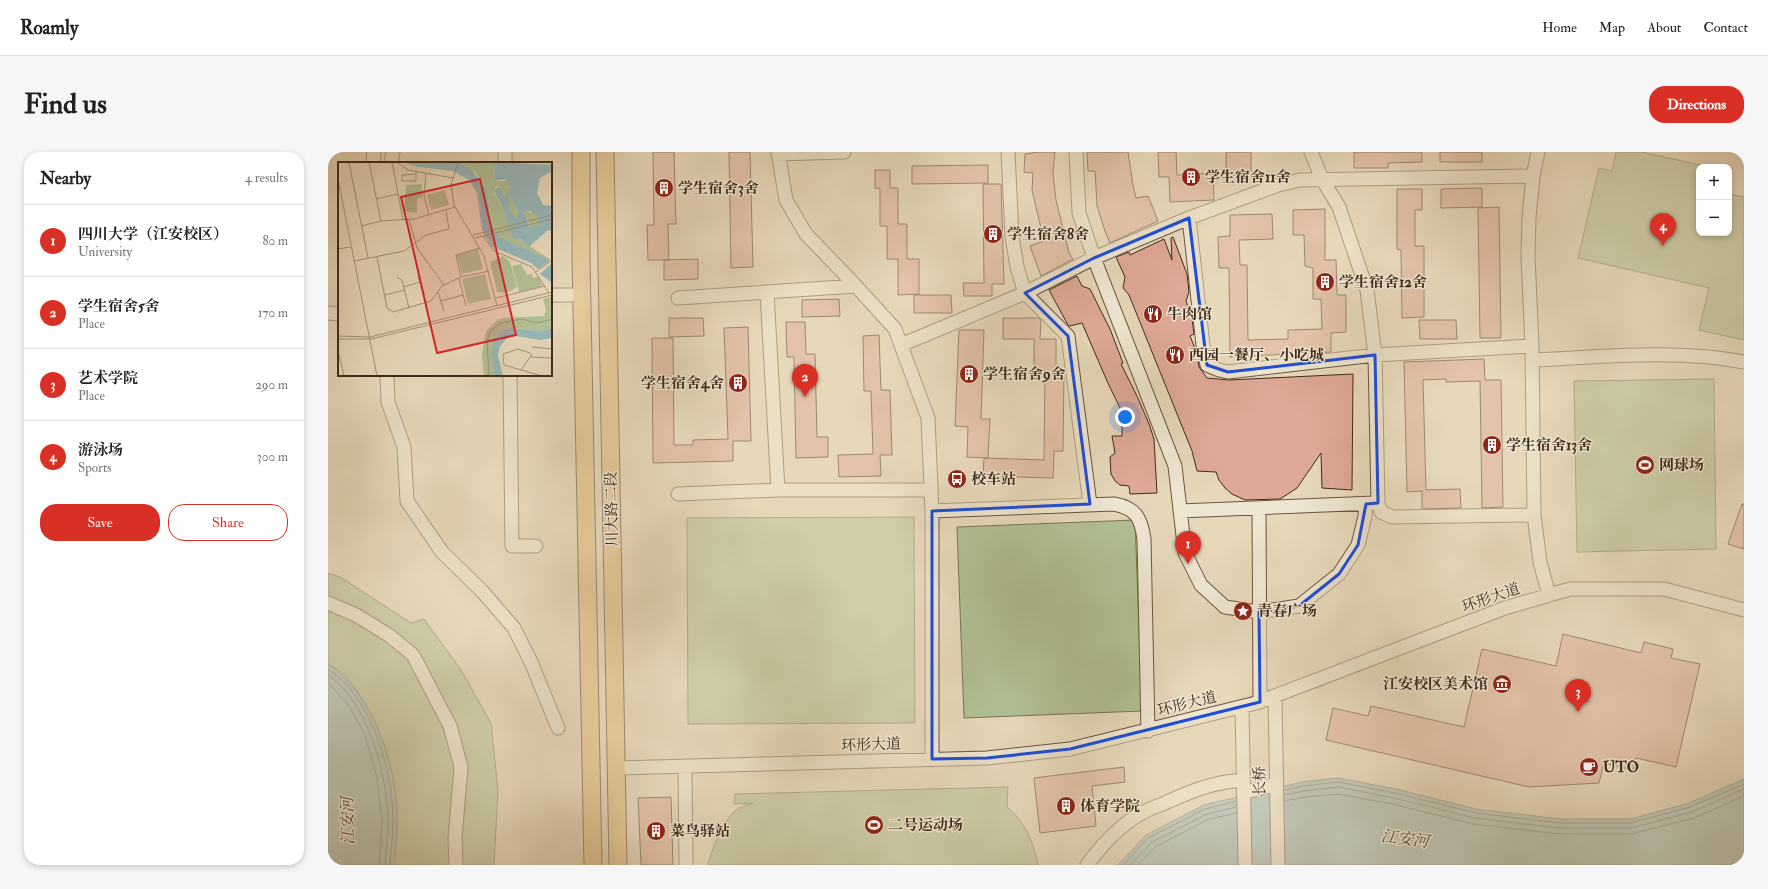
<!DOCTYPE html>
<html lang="en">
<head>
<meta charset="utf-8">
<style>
	:root { --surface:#fff; --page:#f6f6f6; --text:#222; --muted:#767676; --line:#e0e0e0; --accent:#d93025 }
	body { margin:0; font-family:"IM FELL Double Pica","Noto Serif SC",serif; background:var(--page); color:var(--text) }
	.controls { position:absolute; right:12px; top:12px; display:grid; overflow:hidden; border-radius:8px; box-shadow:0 2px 6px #0003 }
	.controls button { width:36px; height:36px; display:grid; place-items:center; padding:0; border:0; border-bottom:1px solid var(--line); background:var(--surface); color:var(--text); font:20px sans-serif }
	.you { position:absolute; left:797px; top:265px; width:14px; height:14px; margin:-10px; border:3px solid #fff; border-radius:50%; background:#1a73e8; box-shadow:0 0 0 6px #1a73e833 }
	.badge { display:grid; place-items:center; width:26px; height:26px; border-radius:50%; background:var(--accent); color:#fff; font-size:13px; font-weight:700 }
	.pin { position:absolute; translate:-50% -33px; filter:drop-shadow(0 1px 2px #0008) }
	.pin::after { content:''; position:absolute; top:21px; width:14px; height:12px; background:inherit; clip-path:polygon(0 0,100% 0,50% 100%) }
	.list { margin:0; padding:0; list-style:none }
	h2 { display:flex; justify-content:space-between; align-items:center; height:52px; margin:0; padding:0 16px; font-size:17px }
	h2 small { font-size:13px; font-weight:400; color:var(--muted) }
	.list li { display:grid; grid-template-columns:26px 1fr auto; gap:12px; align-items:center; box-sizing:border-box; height:72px; padding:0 16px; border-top:1px solid var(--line) }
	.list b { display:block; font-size:15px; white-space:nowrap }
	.list p { margin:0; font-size:13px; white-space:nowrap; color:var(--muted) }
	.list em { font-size:13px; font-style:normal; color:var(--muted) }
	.actions { display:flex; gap:8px; padding:12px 16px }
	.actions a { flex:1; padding:9px 0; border:1px solid var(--accent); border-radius:16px; text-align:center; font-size:14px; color:var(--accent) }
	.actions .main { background:var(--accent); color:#fff }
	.map { position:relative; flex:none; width:1416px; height:713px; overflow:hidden; border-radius:16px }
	header { display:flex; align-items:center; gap:24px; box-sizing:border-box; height:56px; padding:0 20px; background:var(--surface); border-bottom:1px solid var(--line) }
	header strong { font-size:19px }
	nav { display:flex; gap:22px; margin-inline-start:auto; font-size:14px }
	.intro { display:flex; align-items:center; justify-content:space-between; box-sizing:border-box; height:96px; padding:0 24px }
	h1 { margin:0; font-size:28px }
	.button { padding:10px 18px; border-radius:16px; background:var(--accent); color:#fff; font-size:14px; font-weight:700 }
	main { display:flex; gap:24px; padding:0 24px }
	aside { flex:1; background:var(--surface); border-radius:16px; box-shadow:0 2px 6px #0003 }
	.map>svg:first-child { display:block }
	.green { fill:#b1c094; stroke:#787556 }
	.water { fill:#98b8b8; stroke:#757f78 }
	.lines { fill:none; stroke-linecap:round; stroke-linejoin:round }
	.shore { stroke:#6c7168; stroke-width:1 }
	.building { fill:#dea996; stroke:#402a19 }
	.minor-casing { stroke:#6a5641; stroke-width:15 }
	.major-casing { stroke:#402a19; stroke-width:19 }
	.minor { stroke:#efe6d2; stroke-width:13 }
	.major { stroke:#e4bc7d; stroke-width:17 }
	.marked { fill:none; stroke:#1d4ed8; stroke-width:3; stroke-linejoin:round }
	.labels { text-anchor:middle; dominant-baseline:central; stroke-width:3; stroke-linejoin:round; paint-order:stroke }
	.poi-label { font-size:15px; font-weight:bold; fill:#402a19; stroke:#efe6d2; text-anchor:start }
	.street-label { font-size:15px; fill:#402a19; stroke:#efe6d2 }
	.water-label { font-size:16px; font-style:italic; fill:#564e41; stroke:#efe6d2 }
	.inset-road { fill:none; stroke:#a4927a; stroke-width:1 }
	.view { fill:#d62828; fill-opacity:0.15; stroke:#d62828; stroke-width:2 }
	.inset-edge { fill:none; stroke:#402a19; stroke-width:2 }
</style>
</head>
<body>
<header>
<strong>Roamly</strong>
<nav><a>Home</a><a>Map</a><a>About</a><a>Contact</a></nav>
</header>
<div class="intro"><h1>Find us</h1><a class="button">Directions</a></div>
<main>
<aside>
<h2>Nearby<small>4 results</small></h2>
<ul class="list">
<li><span class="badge">1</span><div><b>四川大学（江安校区）</b><p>University</p></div><em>80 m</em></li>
<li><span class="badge">2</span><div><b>学生宿舍5舍</b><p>Place</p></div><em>170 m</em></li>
<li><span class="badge">3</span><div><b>艺术学院</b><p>Place</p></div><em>290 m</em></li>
<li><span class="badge">4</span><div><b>游泳场</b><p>Sports</p></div><em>300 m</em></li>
</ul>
<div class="actions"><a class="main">Save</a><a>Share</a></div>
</aside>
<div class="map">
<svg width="1416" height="713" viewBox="0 0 1416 713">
	<rect width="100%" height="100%" fill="#e7d8ba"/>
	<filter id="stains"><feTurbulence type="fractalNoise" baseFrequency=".005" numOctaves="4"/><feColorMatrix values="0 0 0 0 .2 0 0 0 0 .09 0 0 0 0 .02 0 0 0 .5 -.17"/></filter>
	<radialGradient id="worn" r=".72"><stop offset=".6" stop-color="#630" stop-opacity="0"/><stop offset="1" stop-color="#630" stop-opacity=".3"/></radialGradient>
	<path class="green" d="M1288 0H1314L1381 15H1371V81H1401V42L1416 45V188L1371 178 1381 136 1250 106 1271 16 1284 19Z
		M1386 227 1388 397 1249 400 1246 229Z
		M586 365 587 571 360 572 359 366Z
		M807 368 814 559 636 566 629 375Z
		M0 421 12 425 83 471 96 467 133 518 163 571 170 639 166 713H66C67 699 69 685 69 670 70 620 50 559 15 522 11 518 5 515 0 512Z
		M680 635 679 655C697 669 706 691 710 713H380C383 699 397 664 410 657 414 654 420 653 425 651L406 652 407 642Z"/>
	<path class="water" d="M0 512C46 543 70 617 69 670 69 685 67 699 66 713H0Z
		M1010 626 1068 637 1148 657 1232 667H1303L1361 651 1416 627V713H790L818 683 876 653 974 630Z"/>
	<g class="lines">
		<path class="shore" d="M0 517C45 546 65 619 65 670 65 684 63 699 62 713
			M0 523C40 549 60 625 60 670 60 685 58 699 57 713
			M0 530 21 554 37 583 49 626 54 670 51 713
			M956 638 975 634 1010 630 1067 641 1148 661 1232 671H1303L1362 655 1416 632
			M956 643 976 639 1010 635 1066 646 1147 666 1231 676H1303L1364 660 1416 637
			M956 649 977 645 1010 642 1064 652 1146 672 1231 682H1303L1366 666 1416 644
			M795 713 820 686 877 657 908 649
			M802 713 824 690 879 662 908 655
			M810 713 827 695 881 667 909 661"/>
	</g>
	<path class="building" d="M325 0H346L348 72H340L341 108H320L319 73H326Z
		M401 0H422L425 115 403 116Z
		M710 0H727L725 21 728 48 741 101 745 107 713 124 702 94 716 89 704 38 705 21 696 20 697 2Z
		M759 0H800L805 33 808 46 820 44 830 69 782 91 777 79 769 54 767 19H760Z
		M830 0H848L849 23 885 21 886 48 842 50 841 25H831Z
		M898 0H923V23H898Z
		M1026 0H1094V10L1060 11V16H1026Z
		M1112 0H1154V10H1112Z
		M660 13V31L584 32V14Z
		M547 18H562V36H570V72H579V107H591V142L570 143V107H559V74H552V37L547 36Z
		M655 32H673L676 132H664V144H636L635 131H656Z
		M1154 36V55L1113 56V37Z
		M1069 37H1094V58H1087V94H1096V165L1074 166 1073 98 1069 97Z
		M1171 55 1173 186H1152L1150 56Z
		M997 57V108H1008L1009 143H1018V180L1003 181V200L902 205 901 116H891L890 85 902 84V63L944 62 945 87 911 88 912 113H919L920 188 960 187V178L994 177 993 147H985V116L977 114 976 83H965V58Z
		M845 85 859 122 861 140 858 149 864 166 866 182 862 184 869 201 871 215 879 226 901 228 1025 222 1024 338 994 336 993 301 969 336 952 347 917 348 904 342 897 336 891 328 888 320 869 319 864 299 801 143 795 136 797 125 788 105 801 100 802 103 836 87 844 108 843 86Z
		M370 107V127L336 128V108Z
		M749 124 754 134 762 137 782 177 795 211 793 212 809 244 821 272 826 287 829 341 802 342 801 334 792 333 787 329 783 322 782 305 787 301 784 284H794V271L788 260 793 258 779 229 754 171 742 174 740 173 721 138Z
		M586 143H623L624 161H586Z
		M511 147 512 164 474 165V148Z
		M341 166H375L376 184 341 185Z
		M675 166H710L713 168 712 187H728V220H736L735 299H726L725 326 655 324 656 306 716 308 717 219H706V187H675Z
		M1091 168H1128L1129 187H1092Z
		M458 170H477L478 202H487L489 285H500V305L468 306 466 205H459Z
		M420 175 423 289H405V309L325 311 324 186H345L346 293H365V288L400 287 396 176Z
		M631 178H656L653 267H662L660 306 639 305 640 275 627 274Z
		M551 183 553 238H562L564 303H552L553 324 511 325 510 303 545 302 543 239H536L535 184Z
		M1156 207 1157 228H1173L1175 355 1154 356 1152 229 1118 230V227L1095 228 1098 338 1132 337 1133 356 1094 357V339L1079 340 1076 210Z
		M1414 352H1416V397L1400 392Z
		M1235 482 1313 501 1316 490 1345 497 1343 506 1372 512 1348 615 1308 606 1305 618 1276 611 1271 631 1201 635 998 588 1005 556 1040 564 1043 554 1136 575 1154 497 1228 514Z
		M796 615 797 630 764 634 768 674 712 681 706 626Z
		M343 645 345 713H313L310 646Z"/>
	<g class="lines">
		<g class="minor-casing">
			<path id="minor" d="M177 0V11
				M450 0 458 48 478 82 528 134 567 177 600 266 604 359 786 352C808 356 813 366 816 387L820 579
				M680 0 684 84 689 115 697 141 740 184 762 352
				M748 0 751 61 766 106 847 314 857 401 873 433 897 455 931 460 971 454 1011 422 1030 393 1037 364 1038 352
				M983 0 994 27 1011 55 1039 138 1047 203 1050 351 1053 360 1064 365 1206 363
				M1210 0 1205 24 1201 66 1200 104 1204 194 1206 363 1212 410 1221 443
				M450 2 516 0
				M45 11 46 0
				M63 11 65 0
				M861 66 875 193 879 213 891 218 900 220 1047 203 1204 194
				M439 140 450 338
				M223 143H253
				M350 146 528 134
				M0 161 11 162
				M573 193 697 141 766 106 861 66 950 33 972 28 1205 24
				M1204 208C1274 205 1347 197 1416 210
				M59 223 60 250 76 295 79 349 114 400 154 439 186 476 203 510 230 576
				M182 223 184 394H208
				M350 342 450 338H603
				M931 356 932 550
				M604 359V607
				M852 359 1046 351
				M0 451 28 463 62 484 85 503 122 574 133 615 127 686 128 713
				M947 544 950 713
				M914 555 917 713
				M357 614 358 713
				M289 616 659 606 742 597 928 551 1177 456 1242 437H1336L1416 458
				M915 641 948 632
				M759 713C775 691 797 668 822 657 828 654 834 653 839 650 866 638 886 630 915 628"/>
		</g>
		<g class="major-casing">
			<path id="major" d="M253 0V105L265 713
				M277 0 290 713"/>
		</g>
		<use href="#minor" class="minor"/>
		<use href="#major" class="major"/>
	</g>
	<path d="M0 0H1416V713H0ZM861 66 879 213 900 220 1047 203 1050 351 1038 352 1030 393 1011 422 971 454 931 460 932 550 742 597 659 606 604 607V359L762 352 740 184 697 141 766 106Z" fill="#e7d8ba" fill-opacity=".55" fill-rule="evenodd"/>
	<path class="marked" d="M861 66 879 213 900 220 1047 203 1050 351 1038 352 1030 393 1011 422 971 454 931 460 932 550 742 597 659 606 604 607V359L762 352 740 184 697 141 766 106Z"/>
	<defs>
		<g id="building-disc" transform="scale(1)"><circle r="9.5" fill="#8f2418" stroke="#efe6d2"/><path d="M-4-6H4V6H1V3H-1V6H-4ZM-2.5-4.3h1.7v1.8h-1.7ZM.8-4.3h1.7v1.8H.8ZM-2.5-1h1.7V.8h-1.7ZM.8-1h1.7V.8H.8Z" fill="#fff"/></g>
		<g id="restaurant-disc" transform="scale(1)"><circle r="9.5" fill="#8f2418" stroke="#efe6d2"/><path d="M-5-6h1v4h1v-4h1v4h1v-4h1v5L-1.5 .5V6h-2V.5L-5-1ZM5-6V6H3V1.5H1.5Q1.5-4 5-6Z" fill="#fff"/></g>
		<g id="stadium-disc" transform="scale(1)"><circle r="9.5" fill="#8f2418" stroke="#efe6d2"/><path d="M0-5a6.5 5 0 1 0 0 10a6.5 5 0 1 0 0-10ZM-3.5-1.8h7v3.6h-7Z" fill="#fff"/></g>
		<g id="bus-disc" transform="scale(1)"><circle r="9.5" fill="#8f2418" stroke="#efe6d2"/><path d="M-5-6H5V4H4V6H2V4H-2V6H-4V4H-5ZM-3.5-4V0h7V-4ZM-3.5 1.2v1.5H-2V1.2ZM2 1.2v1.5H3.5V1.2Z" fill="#fff"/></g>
		<g id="sight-disc" transform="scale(1)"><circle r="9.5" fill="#8f2418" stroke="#efe6d2"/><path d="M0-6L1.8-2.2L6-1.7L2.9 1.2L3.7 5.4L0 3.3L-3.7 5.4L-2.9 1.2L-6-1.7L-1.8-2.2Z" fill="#fff"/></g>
		<g id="museum-disc" transform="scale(1)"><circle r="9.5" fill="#8f2418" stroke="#efe6d2"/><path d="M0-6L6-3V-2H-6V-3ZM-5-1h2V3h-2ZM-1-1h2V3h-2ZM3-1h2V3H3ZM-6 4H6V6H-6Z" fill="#fff"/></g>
		<g id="cafe-disc" transform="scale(1)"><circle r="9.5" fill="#8f2418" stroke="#efe6d2"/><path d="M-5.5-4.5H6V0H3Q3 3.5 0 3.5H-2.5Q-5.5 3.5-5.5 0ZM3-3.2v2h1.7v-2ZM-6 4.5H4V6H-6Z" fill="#fff"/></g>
	</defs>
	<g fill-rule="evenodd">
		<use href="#building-disc" x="863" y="25"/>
		<use href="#building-disc" x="336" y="36"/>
		<use href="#building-disc" x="665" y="82"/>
		<use href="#building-disc" x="997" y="130"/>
		<use href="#restaurant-disc" x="825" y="162"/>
		<use href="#restaurant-disc" x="847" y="203"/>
		<use href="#building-disc" x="641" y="222"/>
		<use href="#building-disc" x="410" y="231"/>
		<use href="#building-disc" x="1164" y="293"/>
		<use href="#stadium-disc" x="1317" y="313"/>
		<use href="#bus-disc" x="629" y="327"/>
		<use href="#sight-disc" x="915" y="459"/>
		<use href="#museum-disc" x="1174" y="532"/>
		<use href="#cafe-disc" x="1261" y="615"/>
		<use href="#building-disc" x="738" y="654"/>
		<use href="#stadium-disc" x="546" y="673"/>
		<use href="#building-disc" x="328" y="679"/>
	</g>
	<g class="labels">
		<g class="poi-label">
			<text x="877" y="25">学生宿舍11舍</text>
			<text x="350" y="36">学生宿舍3舍</text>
			<text x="679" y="82">学生宿舍8舍</text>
			<text x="1011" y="130">学生宿舍12舍</text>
			<text x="839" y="162">牛肉馆</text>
			<text x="861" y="203">西园一餐厅、小吃城</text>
			<text x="655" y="222">学生宿舍9舍</text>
			<text x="396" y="231" text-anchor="end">学生宿舍4舍</text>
			<text x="1178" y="293">学生宿舍13舍</text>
			<text x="1331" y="313">网球场</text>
			<text x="643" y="327">校车站</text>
			<text x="929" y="459">青春广场</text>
			<text x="1160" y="532" text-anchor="end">江安校区美术馆</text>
			<text x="1275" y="615">UTO</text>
			<text x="752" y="654">体育学院</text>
			<text x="560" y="673">二号运动场</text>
			<text x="342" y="679">菜鸟驿站</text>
		</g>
		<g class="street-label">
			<text transform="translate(284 357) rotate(-91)">川大路二段</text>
			<text transform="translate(1163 446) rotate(-19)">环形大道</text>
			<text transform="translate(859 552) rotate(-14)">环形大道</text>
			<text transform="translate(543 593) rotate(-2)">环形大道</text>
			<text transform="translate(932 629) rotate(-91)">长桥</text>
		</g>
		<g class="water-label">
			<text transform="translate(20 669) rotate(-92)">江安河</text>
			<text transform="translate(1077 687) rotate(7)">江安河</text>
		</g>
	</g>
	<g transform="translate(10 10)">
		<rect width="214" height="214" fill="#e7d8ba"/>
		<path d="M123 0H153L157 7 156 19H170L173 27 167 35 161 24H158L156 31 166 49 173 72 213 98 210 100V97L161 75 153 62 149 27 137 10ZM84 22V36H79V51L66 49 68 23ZM107 28 111 43 93 48 89 33ZM171 33 180 49 178 57 171 46ZM186 49 200 52 203 62 192 66ZM140 87 145 107 124 112 119 93ZM165 94 172 100 179 125 169 131 159 130 152 100ZM183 102 189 113 194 112 195 116 201 114 204 124 181 130 174 104ZM147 112 153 137 130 142 124 117ZM214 135V166L206 169 176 166 161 171 154 201 157 214H146L144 192 148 169 158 159 165 156 206 154 208 148 205 137Z" fill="#b1c094"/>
		<path d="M67 0H122L132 6 149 27 153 62 161 75 210 97V100L200 107 193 101 153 84 144 68 139 31 131 18 115 9 75 4ZM153 0 214 3V9L202 16 199 31 205 43 214 44V68L209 69 191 85 182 77 175 76 172 70 166 49 156 29 161 24 167 35 173 25 167 17 156 19 157 7ZM171 33 180 49 178 57 171 46ZM192 49 201 55V63L191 65 186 50ZM213 102 214 104V121L202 112ZM171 166 206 169 214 166V176L202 178 178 174 169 176 162 184 160 193 165 214H157L154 201 155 180 161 171Z" fill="#98b8b8" fill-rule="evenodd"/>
		<path class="inset-road" d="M31 0 43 59M54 0 65 58M59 0 70 8 115 16M120 0 113 23 116 43 146 94 159 144M11 1 30 96M78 10V19H64V13L78 12M88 12 86 33 91 53M0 17 39 214M38 37 60 32M71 58 79 86 106 123M23 64 43 59 76 57 117 45M135 73 214 53M145 74 156 89 194 105 211 131M137 76 214 57M0 87 12 85M39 95 49 146 55 150 93 139 104 124 123 115 118 93 142 86M17 99 66 89 88 73 111 67 108 49M198 110 214 98M80 114 88 141M59 115 64 118 71 146M123 115 151 109M121 116 128 144M66 125 82 120M100 130 106 149M47 133 67 128M158 136 207 124M103 139 125 133M0 174 32 175 214 130M0 177H33L214 133M194 185 214 187M0 188 6 214M194 195 192 191 180 187 165 192 166 203 204 214M183 208 192 195 214 196M151 214 149 180 152 169 163 161 184 157 199 161 214 157"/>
		<path class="view" d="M142 17 178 173 99 191 63 35Z"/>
		<rect width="214" height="214" class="inset-edge"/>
	</g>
	<rect width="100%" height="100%" filter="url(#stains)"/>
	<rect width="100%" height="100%" fill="url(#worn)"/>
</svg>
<div class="controls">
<button>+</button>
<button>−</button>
</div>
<div class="you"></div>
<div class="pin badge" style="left:860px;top:412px">1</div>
<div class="pin badge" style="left:477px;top:245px">2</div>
<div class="pin badge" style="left:1250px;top:560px">3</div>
<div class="pin badge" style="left:1335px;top:94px">4</div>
</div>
</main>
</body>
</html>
